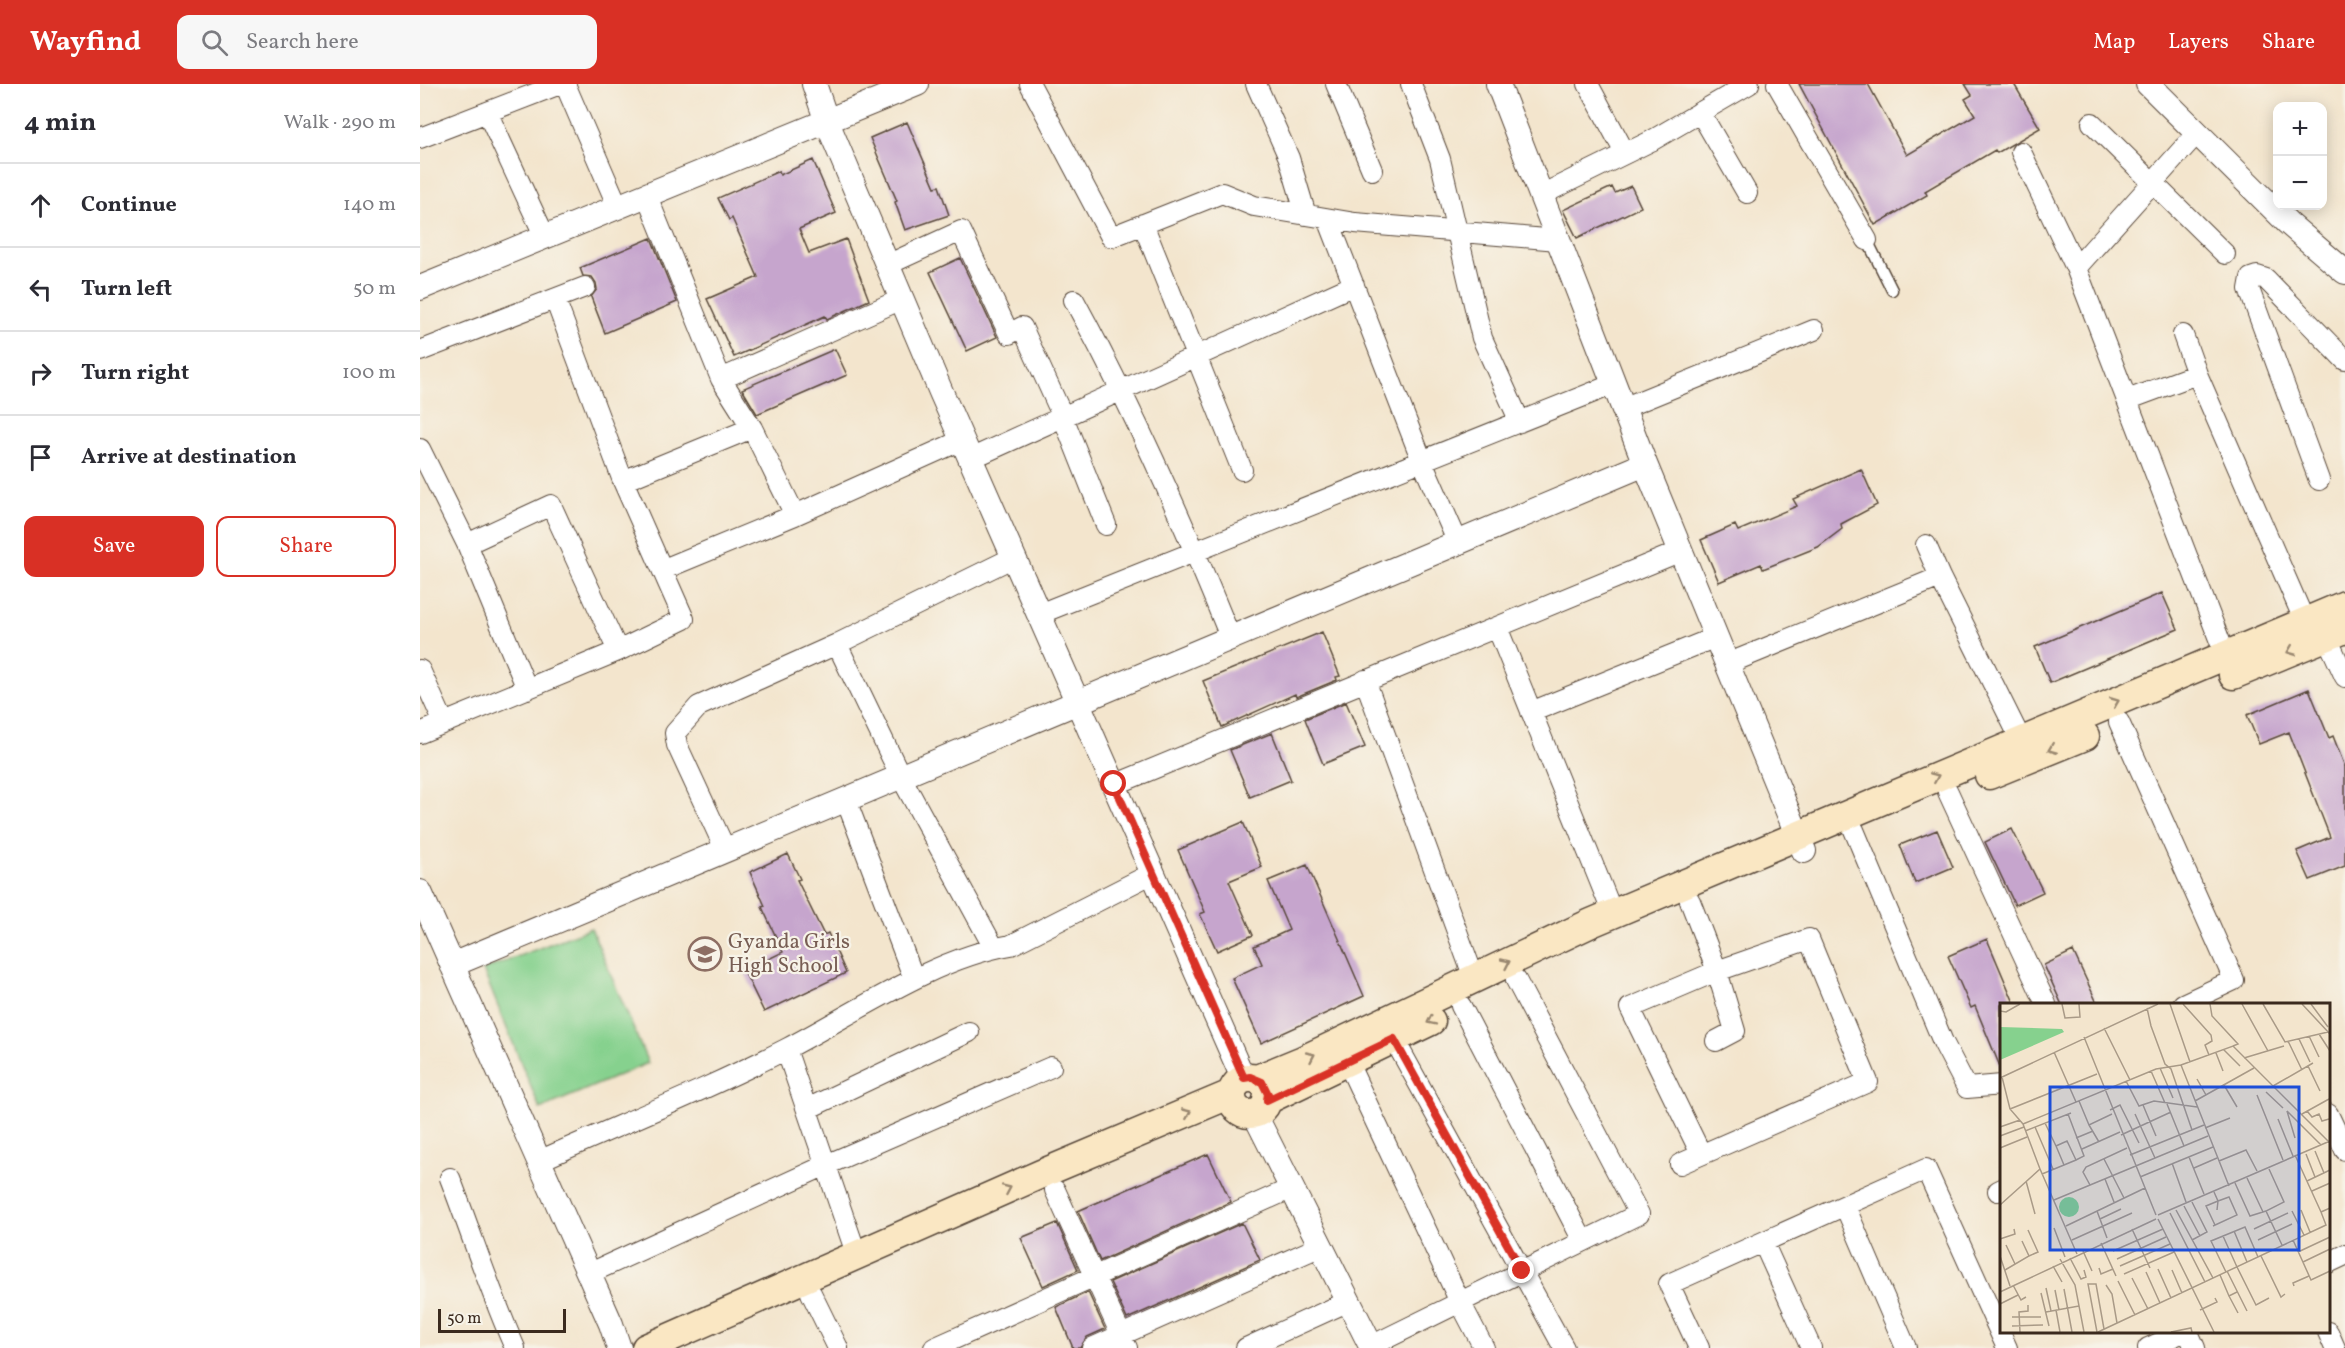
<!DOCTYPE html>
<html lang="en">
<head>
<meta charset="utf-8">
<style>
	:root { --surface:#fff; --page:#f7f7f7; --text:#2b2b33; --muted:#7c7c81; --line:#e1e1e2; --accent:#d93025 }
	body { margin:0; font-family:Vollkorn,serif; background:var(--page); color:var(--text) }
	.controls { position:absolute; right:18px; top:18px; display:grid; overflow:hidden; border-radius:12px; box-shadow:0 3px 15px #0003 }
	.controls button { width:54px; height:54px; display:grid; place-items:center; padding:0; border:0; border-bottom:2px solid var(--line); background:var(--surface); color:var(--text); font:30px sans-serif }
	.scale { position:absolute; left:18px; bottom:15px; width:128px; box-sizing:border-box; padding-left:6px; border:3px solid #3b2a1e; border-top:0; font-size:16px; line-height:21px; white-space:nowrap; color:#3b2a1e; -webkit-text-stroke:4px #f7f3e8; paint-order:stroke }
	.stop { position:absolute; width:18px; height:18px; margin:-14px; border:4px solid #d93025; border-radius:50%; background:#fff }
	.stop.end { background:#d93025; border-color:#fff; box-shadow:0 2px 6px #0008 }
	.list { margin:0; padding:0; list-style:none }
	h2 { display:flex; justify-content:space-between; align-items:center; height:78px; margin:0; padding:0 24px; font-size:26px }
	h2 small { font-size:20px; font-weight:400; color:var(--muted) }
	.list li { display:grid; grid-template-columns:39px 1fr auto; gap:18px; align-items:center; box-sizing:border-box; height:84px; padding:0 24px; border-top:2px solid var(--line) }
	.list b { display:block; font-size:22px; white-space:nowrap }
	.list em { font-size:20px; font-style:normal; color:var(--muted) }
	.actions { display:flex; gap:12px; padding:18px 24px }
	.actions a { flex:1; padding:14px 0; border:2px solid var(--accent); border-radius:12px; text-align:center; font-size:21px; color:var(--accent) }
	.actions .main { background:var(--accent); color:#fff }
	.icon { flex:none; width:33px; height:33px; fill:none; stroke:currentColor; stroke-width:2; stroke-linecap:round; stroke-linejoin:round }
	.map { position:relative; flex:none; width:1925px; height:1264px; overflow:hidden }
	header { display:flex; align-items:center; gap:36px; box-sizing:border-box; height:84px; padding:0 30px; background:var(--accent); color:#fff }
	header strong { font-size:28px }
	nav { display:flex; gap:33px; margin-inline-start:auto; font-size:21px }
	.search { width:420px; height:54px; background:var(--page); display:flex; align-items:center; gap:15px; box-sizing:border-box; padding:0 21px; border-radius:12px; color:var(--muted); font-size:22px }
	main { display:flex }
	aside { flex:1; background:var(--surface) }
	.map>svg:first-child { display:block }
	.green { fill:#86d18e; stroke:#607e56; stroke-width:1.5 }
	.building { fill:#c6a5cd }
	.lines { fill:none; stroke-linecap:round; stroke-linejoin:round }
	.service-casing { stroke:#574638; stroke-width:13 }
	.minor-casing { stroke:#574638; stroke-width:22 }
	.tertiary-casing { stroke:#574638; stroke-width:26 }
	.secondary-casing { stroke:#574638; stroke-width:31 }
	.service { stroke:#fff; stroke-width:10 }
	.minor { stroke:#fff; stroke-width:20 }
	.tertiary { stroke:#fff; stroke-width:24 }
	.secondary { stroke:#fae7c3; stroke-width:28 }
	.oneway { stroke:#9a8870 }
	.route { stroke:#d93025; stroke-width:8 }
	.labels { text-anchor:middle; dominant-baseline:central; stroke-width:4.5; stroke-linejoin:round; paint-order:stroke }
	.education-label { font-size:21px; fill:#785e54; stroke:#f7f3e8; text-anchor:start }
	.inset-road { fill:none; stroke:#a99a87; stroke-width:1.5 }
	.view { fill:#1d4ed8; fill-opacity:0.15; stroke:#1d4ed8; stroke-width:3 }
	.inset-edge { fill:none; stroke:#3b2a1e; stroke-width:3 }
</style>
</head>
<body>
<header>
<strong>Wayfind</strong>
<div class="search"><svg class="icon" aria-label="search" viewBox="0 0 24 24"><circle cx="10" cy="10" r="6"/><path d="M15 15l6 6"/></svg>Search here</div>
<nav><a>Map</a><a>Layers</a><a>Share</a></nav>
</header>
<main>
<aside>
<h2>4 min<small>Walk · 290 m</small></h2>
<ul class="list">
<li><svg class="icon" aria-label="ahead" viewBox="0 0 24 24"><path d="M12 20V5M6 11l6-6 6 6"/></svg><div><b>Continue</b></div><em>140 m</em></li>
<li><svg class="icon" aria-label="left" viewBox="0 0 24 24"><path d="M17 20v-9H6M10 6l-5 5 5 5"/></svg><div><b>Turn left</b></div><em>50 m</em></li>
<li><svg class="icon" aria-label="right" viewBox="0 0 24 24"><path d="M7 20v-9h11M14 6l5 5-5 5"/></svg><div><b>Turn right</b></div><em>100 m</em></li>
<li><svg class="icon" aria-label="arrive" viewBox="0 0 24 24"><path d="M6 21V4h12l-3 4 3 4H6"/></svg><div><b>Arrive at destination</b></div></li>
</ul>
<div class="actions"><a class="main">Save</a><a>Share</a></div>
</aside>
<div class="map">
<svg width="1925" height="1264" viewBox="0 0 1925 1264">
	<rect width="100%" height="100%" fill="#f7f3e8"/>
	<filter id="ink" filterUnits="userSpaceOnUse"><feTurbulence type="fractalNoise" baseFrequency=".0167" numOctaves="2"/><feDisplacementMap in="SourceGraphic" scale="12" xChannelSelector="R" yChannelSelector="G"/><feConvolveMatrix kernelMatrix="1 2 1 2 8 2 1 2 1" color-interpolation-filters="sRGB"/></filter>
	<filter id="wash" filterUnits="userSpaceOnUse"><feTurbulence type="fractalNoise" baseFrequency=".008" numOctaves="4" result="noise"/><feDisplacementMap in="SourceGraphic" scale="24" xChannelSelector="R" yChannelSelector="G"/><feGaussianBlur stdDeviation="1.35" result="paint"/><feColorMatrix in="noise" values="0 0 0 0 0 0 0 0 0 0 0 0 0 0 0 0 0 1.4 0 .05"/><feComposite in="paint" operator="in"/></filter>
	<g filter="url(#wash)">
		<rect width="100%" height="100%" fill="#f3e5cd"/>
		<path class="green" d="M171 844 228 979 120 1025 63 886Z"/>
		<g id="blocks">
			<path class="building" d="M1379 0H1448L1487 71 1555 31 1545 15 1552 11 1545 0H1594L1620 44 1577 69 1575 66 1505 107 1507 111 1455 141Z
				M487 38 515 103 519 102 529 131 485 146 475 118 477 117 450 54Z
				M393 76 416 129 379 145 389 169 426 155 449 216 407 235 405 232 314 273 287 215 338 193 312 134 309 136 298 114 359 87 360 91Z
				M1211 102 1221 123 1157 154 1143 126 1192 103 1195 109Z
				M231 154 257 218 185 249 171 213 177 205 176 199 172 193 163 192 160 184Z
				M540 174 577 253 547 267 510 188Z
				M415 265 427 291 337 330 322 305Z
				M1441 385 1457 421 1421 440 1422 445 1398 463 1343 485 1341 480 1299 498 1281 456 1315 441 1318 447 1377 422 1373 415Z
				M1742 509 1758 545 1630 599 1615 563Z
				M902 548 920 592 916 593 917 596 876 613 875 610 802 643 783 597Z
				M1889 605 1909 654 1913 652 1925 683V782L1890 796 1877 767 1910 753 1869 648 1839 660 1827 631Z
				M926 618 945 663 903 680 885 635Z
				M852 649 871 696 830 713 810 666Z
				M823 738 842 783 809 797 833 851 797 867 780 830 785 828 758 766Z
				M1592 745 1623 808 1595 821 1565 758Z
				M1517 746 1533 783 1495 799 1480 761Z
				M368 770 380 795 377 796 404 851 408 849 426 889 344 928 324 887 363 868 342 823 345 822 330 788Z
				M887 781 944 912 841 959 812 894 842 880 834 862 869 846 848 797Z
				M1567 855 1595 921H1581V985L1555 922 1551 924 1528 872Z
				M1653 867 1678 921H1642L1624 881Z
				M788 1070 811 1118 680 1177 658 1127Z
				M637 1139 658 1186 623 1202 601 1154Z
				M822 1139 840 1176 707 1235 690 1198Z
				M668 1208 685 1245 667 1253 660 1264H653L636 1223Z"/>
		</g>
	</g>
	<g filter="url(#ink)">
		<use href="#blocks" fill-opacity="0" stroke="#574638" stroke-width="1.5"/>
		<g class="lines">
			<g class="service-casing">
				<path id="service" d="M1447 156 1472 206"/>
			</g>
			<g class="minor-casing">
				<path id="minor" d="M145 0 198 123
					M610 0 691 153 802 109 834 122 935 139 1138 156
					M836 0 869 74 886 131
					M916 0 952 86
					M991 0 1020 75 1062 254 1100 338
					M1168 0 1205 69
					M1357 0 1447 156
					M67 28 125 153
					M1280 28 1327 109
					M1672 39 1805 170
					M0 54 140 0
					M1601 68 1656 184 1806 573
					M1121 111 1231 57 1329 0
					M227 112 301 295 482 215
					M908 135 1002 377 1038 459
					M723 140 822 386
					M467 181 541 147 589 250 602 243 643 333 686 441
					M1656 184 1777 49
					M135 215 203 397 264 535 198 567
					M654 216C714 326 764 439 811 555
					M1763 251 1777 290 1885 538
					M0 267 165 203
					M301 295 332 344 375 431
					M1707 316 1777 290
					M1203 324 1394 246
					M0 365 47 460
					M550 375 934 201
					M1899 396 1829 205 1831 194 1837 192 1846 195 1925 276
					M203 397 332 344
					M1506 461 1520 493
					M244 485 375 431 542 356
					M619 530 1194 300
					M1077 543 1193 830
					M1902 543 1925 593
					M417 560 481 693 574 864
					M1307 580 1520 493 1601 656
					M0 586 24 639
					M945 596 1054 894
					M1111 628 1296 553
					M1699 638 1814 896 1763 920
					M0 649 198 567 131 421 47 460 107 605
					M694 701 1261 467
					M1528 708 1626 920
					M426 716 494 895
					M1434 746 1523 958 1547 1004 1582 1001
					M306 767 257 661 255 649 279 622 417 560 594 473
					M1041 922 1163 1157
					M974 955 1144 1264
					M366 965 437 1172
					M927 977 1040 1218 1064 1264
					M387 1025 549 948
					M1908 1030 1925 1066
					M1281 1070 1210 924 1297 887 1315 947 1296 957
					M119 1077C201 1040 289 1005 368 964 437 928 514 874 591 861L733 789
					M1260 1080 1448 998 1389 855 1297 887 1270 817
					M30 1094C52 1151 70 1208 95 1264
					M635 1106 707 1264
					M1578 1107 1582 1105
					M1425 1122 1486 1264
					M1343 1158 1391 1264
					M1908 1179 1925 1171
					M168 1190 406 1081 631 983
					M391 1209 418 1264
					M1768 1248 1775 1264
					M1908 1248 1915 1264
					M951 1262 1219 1130 1096 896
					M514 1264 872 1104
					M672 1264 901 1162
					M826 1264 929 1217
					M1279 1264 1249 1200 1506 1085 1587 1264
					M1728 1264 1763 1248"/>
			</g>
			<g class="tertiary-casing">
				<path id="tertiary" d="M394 0 407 38 521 308 823 994
					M1078 0 1225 380 1384 767
					M1728 0 1868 139 1925 188
					M0 204 497 0
					M0 808 191 1240 199 1264
					M32 881 1225 380
					M834 1029 952 1264"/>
			</g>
			<g class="secondary-casing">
				<path id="secondary" d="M1813 591 1925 545
					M1569 691 1665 652
					M812 1012a18 18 0 1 1 36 0a18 18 0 1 1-36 0Z
					M837 995 883 976 1171 839 1925 521
					M847 1016 1011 937
					M226 1264 621 1090 811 1010"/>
			</g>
			<use href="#service" class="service"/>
			<use href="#minor" class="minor"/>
			<use href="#tertiary" class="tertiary"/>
			<use href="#secondary" class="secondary"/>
		</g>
		<defs><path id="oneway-chevron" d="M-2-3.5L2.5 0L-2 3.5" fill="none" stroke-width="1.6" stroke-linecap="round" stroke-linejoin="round" transform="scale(1.5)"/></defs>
		<g class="oneway">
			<use href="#oneway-chevron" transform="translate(1871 567) rotate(158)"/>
			<use href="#oneway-chevron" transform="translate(1695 618) rotate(-22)"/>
			<use href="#oneway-chevron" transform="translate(1632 665) rotate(158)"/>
			<use href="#oneway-chevron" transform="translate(1515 693) rotate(-23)"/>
			<use href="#oneway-chevron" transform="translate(1086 879) rotate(-25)"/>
			<use href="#oneway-chevron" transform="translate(1011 937) rotate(154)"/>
			<use href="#oneway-chevron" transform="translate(891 972) rotate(-25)"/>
			<use href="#oneway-chevron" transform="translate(767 1029) rotate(-23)"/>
			<use href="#oneway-chevron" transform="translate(587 1105) rotate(-24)"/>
		</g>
	</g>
	<g class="lines" filter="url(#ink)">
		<path class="route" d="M694 700 824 994 830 993 842 998 848 1010 847 1016 974 955 1102 1187"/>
	</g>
	<defs>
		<g id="school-ring" transform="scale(1.725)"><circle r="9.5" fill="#f7f3e8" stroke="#8d6e63" stroke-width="1.5"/><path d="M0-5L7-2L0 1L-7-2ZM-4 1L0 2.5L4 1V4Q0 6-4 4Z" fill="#8d6e63"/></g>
	</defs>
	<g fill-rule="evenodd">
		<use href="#school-ring" x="285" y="870"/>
	</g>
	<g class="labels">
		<g class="education-label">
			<text x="308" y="858">Gyanda Girls<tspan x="308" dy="24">High School</tspan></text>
		</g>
	</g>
	<g transform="translate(1580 919)">
		<rect width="330" height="330" fill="#f3e5cd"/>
		<path d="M0 24 62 26 64 29 0 57ZM59 204a10 10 0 1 1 20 0a10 10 0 1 1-20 0Z" fill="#86d18e"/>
		<path class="inset-road" d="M62 1 65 15 80 14 79 1M170 1 190 59M183 1 211 32 212 38 205 42 209 52M210 1 212 13 238 41 233 43M242 1 268 48M263 1 285 39 328 29M302 1 330 31M311 1 328 24M147 5 151 23 165 61 171 66 192 127M0 8 6 9 20 1M104 25 130 77M319 31 330 48M309 33 319 54M84 34 156 212M299 36 310 59M288 38 302 67M224 47 240 63M54 49 76 99M216 50 223 68M244 55 284 43M308 63 320 88M160 65 173 95M151 68 165 100M2 74 10 106 23 121M0 75 158 1M197 76 206 92M126 78 139 103 154 98 197 104M224 82 237 104M273 83 313 60M266 89 283 105M257 92 283 157M79 98 89 122 112 111M195 98 254 65M167 101 184 143M143 102 156 133M10 106 97 71M110 107 120 102 139 140M307 108 312 114 319 111 322 118 329 116M68 111 84 153 76 157M135 111 155 155M302 111 329 96M278 116 293 153M45 120 56 143M89 122 99 139M0 124 20 117M35 124 53 166M205 125 230 115M25 128 71 110M121 132 171 109M0 133 24 124M76 135 93 128M295 135 287 108 321 142M0 145 27 134M82 146 120 129M315 148 324 170M306 151 315 174M130 152 204 122M295 152 321 209M189 154 204 191M104 156 124 195M219 158 246 147 257 168M172 160 186 199M194 165 217 155M40 166 23 121 156 66 181 62M269 166 284 199 266 208 282 242M42 171 64 162 76 157 67 138 56 143 64 162M140 174 213 144M247 175 263 209M105 176 114 199M26 178 35 211M307 178 330 167M235 180 250 213 266 208M90 182 83 169 86 164 127 145M229 183 181 62 233 43 330 140M312 188 330 180M54 197 208 133M192 199 207 229 192 237M0 202 40 166 77 251M184 203 200 233M176 207 213 275M301 207 310 229M97 208 107 235M292 208 304 232M170 210 205 279M158 212 330 138M100 216 121 206M158 216 214 329M215 222 206 203 218 198 217 207M66 223 145 185M213 223 237 212 229 194 218 198 214 189M54 225 65 254M132 226 150 265M254 226 288 210M28 227 38 249 29 253M234 228 247 259M223 233 237 264M0 236 15 231 14 226M72 237 132 210M258 237 292 221M293 237 311 277 330 268M101 240 116 273M6 242 15 261M83 248 92 268M113 248 163 226M298 249 330 234M0 253 10 283M261 253 281 294 285 291M70 255 81 276 86 274 84 267M60 256 75 282 84 329M117 256 166 234M303 259 330 246M53 263 62 279M120 263 170 241M237 264 256 302 269 295M99 265 101 271 113 266M158 266 171 295M5 267 29 253 22 238M172 267 182 290M227 268 247 308M146 269 160 300M226 269 211 238 245 224 258 254M124 271 174 249M220 272 229 293 237 289M132 275 148 306M118 278 135 312M13 282 21 297 26 294M106 282 112 291 117 320M294 283 293 280 309 273M46 285 51 308M64 286 72 329M55 287 59 307M0 289 156 216M41 290 49 323M229 293 238 310M0 301 18 292M56 307 60 329M200 307 217 299 215 295M46 309 79 303M12 314H41M12 323 43 322M20 329 19 309 28 308V302M97 329 88 281H96L104 326M98 329 326 222 321 209 330 205M171 329 191 325 192 329"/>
		<path class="view" d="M50 84H299V247H50Z"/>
		<rect width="330" height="330" class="inset-edge"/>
	</g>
</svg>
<div class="controls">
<button>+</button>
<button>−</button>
</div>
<div class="scale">50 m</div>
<div class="stop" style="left:694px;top:700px"></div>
<div class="stop end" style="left:1102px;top:1187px"></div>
</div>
</main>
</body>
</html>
